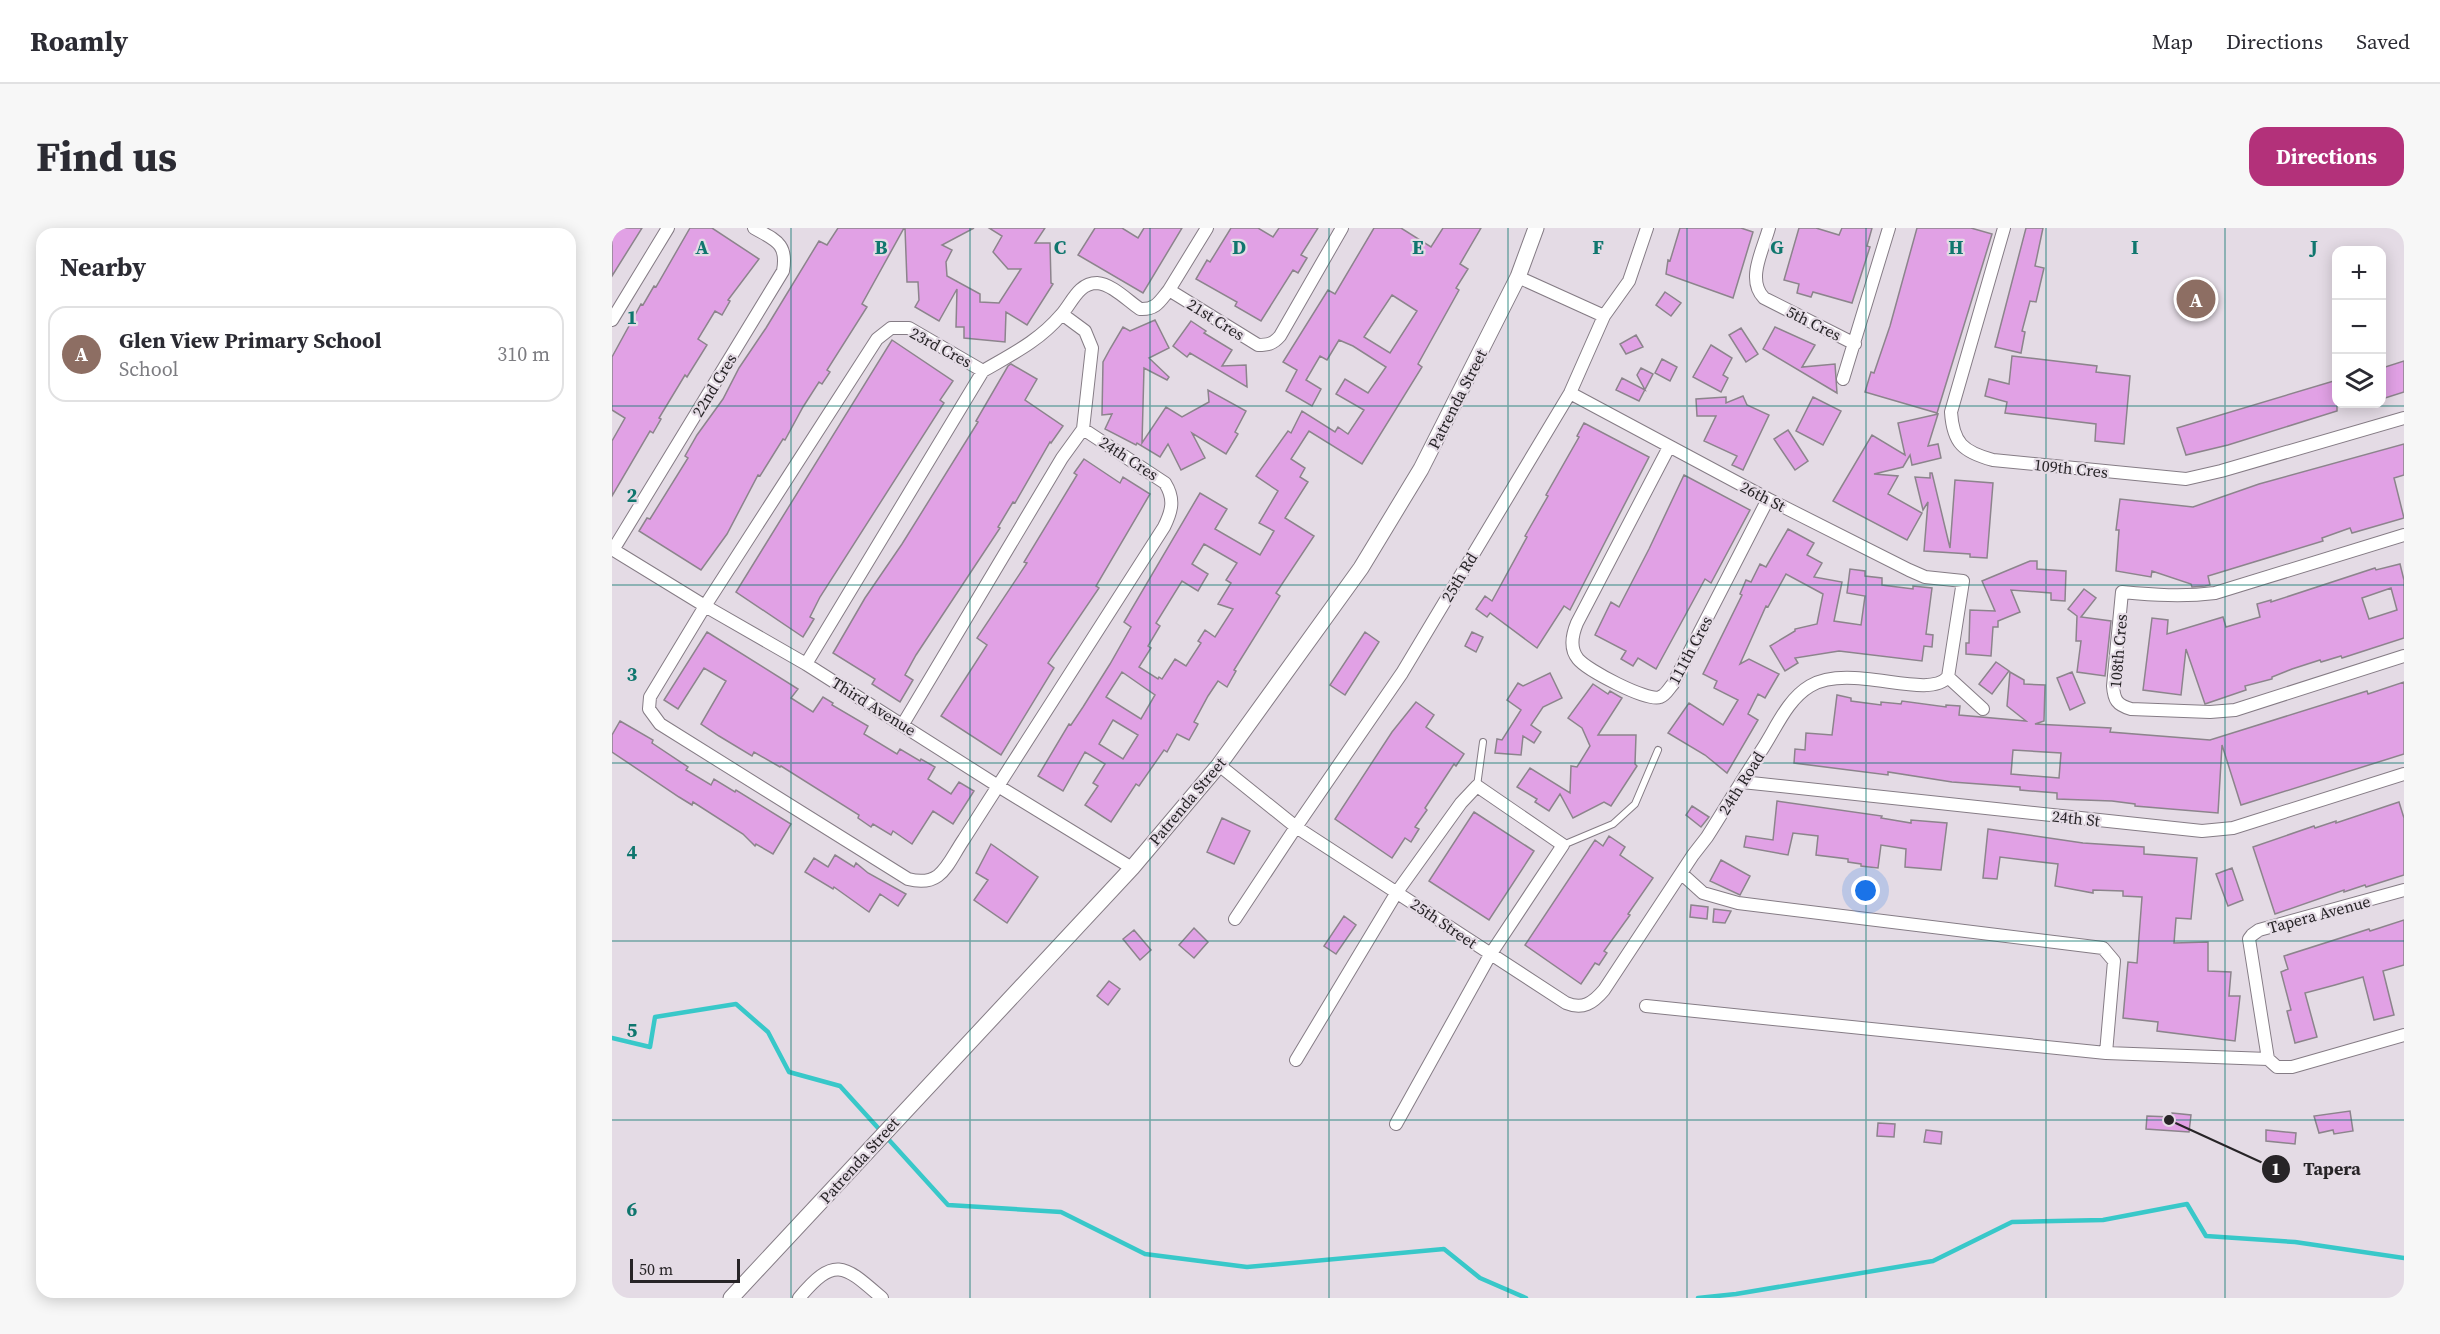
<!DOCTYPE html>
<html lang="en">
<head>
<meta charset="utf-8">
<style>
	:root { --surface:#fff; --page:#f7f7f7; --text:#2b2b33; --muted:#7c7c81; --line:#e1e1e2; --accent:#b3317a }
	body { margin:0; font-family:"Source Serif 4",serif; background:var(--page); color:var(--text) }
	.controls { position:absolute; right:18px; top:18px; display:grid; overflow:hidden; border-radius:12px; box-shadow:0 3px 15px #0003 }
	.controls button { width:54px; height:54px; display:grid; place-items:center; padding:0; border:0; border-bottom:2px solid var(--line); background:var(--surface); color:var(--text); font:30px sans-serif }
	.scale { position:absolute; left:18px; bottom:15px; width:110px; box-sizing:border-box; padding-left:6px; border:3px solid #272427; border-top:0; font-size:16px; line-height:21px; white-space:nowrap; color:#272427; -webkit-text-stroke:4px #e4dbe5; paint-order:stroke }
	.you { position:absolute; left:1254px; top:663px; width:21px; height:21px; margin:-15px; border:4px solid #fff; border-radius:50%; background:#1a73e8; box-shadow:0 0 0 9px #1a73e833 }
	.badge { display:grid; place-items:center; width:39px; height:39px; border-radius:50%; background:var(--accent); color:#fff; font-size:20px; font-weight:700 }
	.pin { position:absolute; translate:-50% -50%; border:3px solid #fff; box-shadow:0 2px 6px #0006 }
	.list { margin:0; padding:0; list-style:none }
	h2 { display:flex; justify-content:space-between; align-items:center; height:78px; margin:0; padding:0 24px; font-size:26px }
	h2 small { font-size:20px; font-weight:400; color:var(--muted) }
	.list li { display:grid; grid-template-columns:39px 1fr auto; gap:18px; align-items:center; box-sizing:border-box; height:96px; margin:0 12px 12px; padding:0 12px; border:2px solid var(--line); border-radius:18px }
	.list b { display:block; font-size:22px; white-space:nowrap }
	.list p { margin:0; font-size:20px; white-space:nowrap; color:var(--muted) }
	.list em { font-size:20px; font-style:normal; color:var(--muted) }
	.icon { flex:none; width:33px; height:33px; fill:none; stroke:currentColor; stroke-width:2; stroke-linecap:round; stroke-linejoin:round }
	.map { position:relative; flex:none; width:1792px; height:1070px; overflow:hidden; border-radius:18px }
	header { display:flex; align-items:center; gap:36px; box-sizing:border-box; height:84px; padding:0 30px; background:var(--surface); border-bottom:2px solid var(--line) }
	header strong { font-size:28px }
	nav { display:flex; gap:33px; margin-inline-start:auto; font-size:21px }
	.intro { display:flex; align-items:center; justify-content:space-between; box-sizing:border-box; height:144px; padding:0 36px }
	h1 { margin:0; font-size:42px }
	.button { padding:15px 27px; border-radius:18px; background:var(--accent); color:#fff; font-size:21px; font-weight:700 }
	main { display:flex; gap:36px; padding:0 36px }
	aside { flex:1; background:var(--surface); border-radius:18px; box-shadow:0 3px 15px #0003 }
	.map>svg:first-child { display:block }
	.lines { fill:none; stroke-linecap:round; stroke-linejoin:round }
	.stream { stroke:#38c8c9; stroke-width:4.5 }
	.building { fill:#e1a1e5; stroke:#8c848c; stroke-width:1.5; fill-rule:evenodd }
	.service-casing { stroke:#857c85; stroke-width:8 }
	.minor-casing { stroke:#857c85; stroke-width:14 }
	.tertiary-casing { stroke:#857c85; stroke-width:17 }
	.service { stroke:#fff; stroke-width:6 }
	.minor { stroke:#fff; stroke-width:12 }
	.tertiary { stroke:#fff; stroke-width:15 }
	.grid { fill:none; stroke:#0f766e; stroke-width:1.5; stroke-opacity:0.55 }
	.labels { text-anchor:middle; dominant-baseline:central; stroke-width:4.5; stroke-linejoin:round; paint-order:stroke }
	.street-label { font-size:16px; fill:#272427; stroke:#e4dbe5 }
	.grid-label { font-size:20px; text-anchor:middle; font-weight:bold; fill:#0f766e; stroke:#e4dbe5; stroke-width:4.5; stroke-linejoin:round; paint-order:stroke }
	.leader { fill:none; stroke:#272427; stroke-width:2 }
	.callout-dot { fill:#272427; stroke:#e4dbe5; stroke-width:2 }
	.mark-label { font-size:18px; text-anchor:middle; font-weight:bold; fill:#fff }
	.callout-label { font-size:18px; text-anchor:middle; font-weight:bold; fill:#272427; stroke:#e4dbe5; stroke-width:4.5; stroke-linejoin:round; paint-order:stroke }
</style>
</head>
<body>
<header>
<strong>Roamly</strong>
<nav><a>Map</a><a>Directions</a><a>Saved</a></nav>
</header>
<div class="intro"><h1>Find us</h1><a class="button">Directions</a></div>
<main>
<aside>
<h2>Nearby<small></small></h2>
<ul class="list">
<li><span class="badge" style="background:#8d6e63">A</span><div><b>Glen View Primary School</b><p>School</p></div><em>310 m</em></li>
</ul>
</aside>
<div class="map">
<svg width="1792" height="1070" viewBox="0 0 1792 1070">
	<rect width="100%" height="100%" fill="#e4dbe5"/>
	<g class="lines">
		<path class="stream" d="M0 810 38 819 43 789 124 776 156 804 177 844 228 858 336 977 449 984 533 1026 635 1039 832 1021 868 1050 914 1070
			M1086 1070 1124 1066 1321 1033 1400 994 1491 992 1575 976 1594 1008 1683 1014 1792 1030"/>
	</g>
	<path class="building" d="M0 0H30L0 48Z
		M78 0H100L147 31 116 72 118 73 110 87 103 83 86 111 95 117 75 149 73 147 47 190 49 191 41 205 38 203 0 268V213L13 190 0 182V129L29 76 31 77 42 58 44 59Z
		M226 0H292L250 76 255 79 215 142 218 144 210 156 207 154 191 179 173 212 171 211 148 248 146 247 115 306 89 342 27 303 35 290 38 291 76 230 73 228 85 207 111 171 127 140 154 100 207 13 215 17Z
		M293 0H362L330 17 340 22 334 34 335 48 368 66V74L387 75 409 41H396L381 24 390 8 377 0H433L423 15H438L439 55 441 56 415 97 394 84 393 114 352 110V99H344L345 61 327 93 303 79 307 72 306 54H295Z
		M483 0H510L526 10 532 0H570L531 65 466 27Z
		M619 0H646L661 9 667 0H706L689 27 695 30 686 45 681 42 649 93 623 78 625 74 584 51 595 32 598 34Z
		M762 0H789L819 19 831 0H869L848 36 856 41 844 60 847 62 806 136 810 139 750 236 697 203 679 231 693 240 688 249 696 254 673 290 702 308 664 365 668 368 622 442 624 443 615 459 606 453 596 468 582 494 586 496 577 512 565 506 555 524 552 522 527 558 524 556 499 594 473 577 486 558 481 555 493 536 473 524 451 563 426 548 457 496 459 497 471 479 498 436 519 399 512 394 588 265 615 281 603 301 648 327 662 303 647 295 666 263 644 248 676 203 679 205 690 183 723 204 726 199 736 206 752 182 724 166 733 151 756 165 774 139 741 118 727 112 715 132 708 128 694 152 709 161 700 178 674 163 685 142 671 134 716 62 723 66ZM780 67 805 83 778 125 752 109ZM592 316 625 335 614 352 619 355 606 376 621 381 603 409 593 402 586 413 589 415 574 438 563 431 550 451 547 449 546 451 527 439 539 420 536 418 548 398 544 395 570 353 586 363 596 346 580 336ZM510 444 543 467 529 491 494 469ZM501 492 526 507 511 531 487 516Z
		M1068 0H1129L1141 4 1121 70 1054 46 1056 32 1058 33Z
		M1187 0H1204L1227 7 1230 0H1260L1255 18 1258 19 1240 75 1201 64 1199 69 1185 65 1187 56 1172 52Z
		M1305 0H1359L1380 6 1325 185 1253 164 1259 144 1262 145 1278 98Z
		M1414 0H1431L1423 38 1432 40 1424 74 1418 73 1410 103 1413 104 1409 125 1383 119Z
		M1053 64 1069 75 1059 88 1044 77Z
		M543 92 557 120 537 130 557 149 555 152 532 140 530 215 554 179 570 189 597 174 596 162 634 183 623 204 626 206 614 226 580 205 593 230 569 242 556 216 548 229 525 215 524 217 493 201 500 186 490 187 491 134 498 121 511 99 518 103Z
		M579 93 594 103 592 105 620 122 610 138 634 137 635 159 578 125 575 129 561 118Z
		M1163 99 1203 117 1190 139 1223 136 1225 165 1151 121Z
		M1129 100 1146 126 1134 134 1117 107Z
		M1024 107 1031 119 1014 126 1008 116Z
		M280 112 341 153 328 172 332 175 208 369 198 389 202 391 191 409 124 364Z
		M1099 117 1120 130 1111 147 1116 150 1109 164 1081 149Z
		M1400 128 1485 138 1484 144 1518 148 1512 216 1483 213 1484 196 1393 185 1395 174 1373 168 1377 151 1397 156Z
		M1050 131 1065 139 1058 153 1043 145Z
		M1792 133V164L1770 171V140Z
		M399 136 425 151 413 172 451 198 439 215 438 214 403 275 401 274 386 299 388 300 304 427 293 447 301 452 288 474 260 456 263 451 221 425 253 370 290 316 366 194 364 193 396 138Z
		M1029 140 1041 146 1027 173 1004 162 1010 150 1033 162 1025 147Z
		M1725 152V183L1616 217 1574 227 1565 200Z
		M1131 168 1135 177 1157 187 1131 242 1120 237 1125 228 1092 213 1104 188H1085L1084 171 1114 169V175Z
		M1201 169 1229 183 1211 217 1184 203Z
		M1326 186 1316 218 1326 216 1329 230 1300 237 1298 227 1291 239 1262 246 1286 248 1276 266 1310 285 1295 312 1221 273 1260 207 1293 227 1286 195Z
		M972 195 1037 229 958 382 952 378 925 420 878 385 875 389 864 381 873 368 880 373 915 309 913 308 936 268 934 267 967 209 965 208Z
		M1176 202 1196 233 1183 242 1162 211Z
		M1792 216V247L1782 250 1792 290 1740 305 1738 300 1710 310 1711 313 1596 348 1598 357 1593 358 1580 359 1579 356 1540 343 1539 349 1504 343 1507 302H1504L1508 271 1581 279 1647 256Z
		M472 231 508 255 511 249 538 266 484 358 487 360 436 435 442 440 389 527 329 488 375 417 365 410 415 335 412 334 465 247 462 245Z
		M1318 245H1320L1338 320 1343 252 1381 255 1375 330 1358 329V326L1312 323 1316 274 1311 282 1303 249 1318 250Z
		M1072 247 1138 282 1099 355 1093 351 1044 441 1026 430 1021 438 1009 431 1014 423 983 407 999 374 1007 379 1037 321Z
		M1176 301 1202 315 1195 327 1210 335 1202 349 1230 354 1222 393 1249 397 1253 368 1235 365 1238 341 1253 343V348L1270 350V357L1301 361V358L1320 360 1314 406 1321 407 1320 419 1312 418 1310 433 1227 423 1183 430 1186 435 1173 443 1158 418 1183 403V401L1205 396 1211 366 1174 346 1156 379 1154 378 1128 436 1137 431 1167 446 1153 470 1146 466 1136 486 1146 492 1115 545 1093 527 1056 505 1077 475 1111 497 1126 472 1102 460 1105 453 1091 446 1130 367 1128 366 1134 352 1139 354 1148 336 1154 339Z
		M1418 333H1425V341L1454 343 1453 373 1439 372V365L1399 362 1408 384 1386 393V399H1381L1379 428 1354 426V415H1357L1358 382 1383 383 1370 353Z
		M1788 336 1792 352V410L1730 430 1729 428 1709 434 1708 432 1680 441 1660 449V451L1633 458 1634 462 1593 476 1574 421 1569 467 1531 462 1540 390 1556 392 1555 406 1611 389 1614 399 1648 389 1645 376 1659 372V374L1763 340 1764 342ZM1779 360 1785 382 1757 391 1750 370Z
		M1472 361 1484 370 1469 389 1499 393 1493 448 1465 444 1469 413H1464L1465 388 1456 381Z
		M95 404 186 461 179 470 201 484 211 469 221 475 220 477 256 498 252 506 285 526 288 521 308 533 309 531 323 539 316 551 339 566 347 554 362 563 341 596 321 583 300 616 281 603 279 607 261 596 259 599 246 590 247 587 169 538 168 539 142 524 140 528 107 508 89 496 114 453 92 440 66 481 52 472Z
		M753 404 767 414 733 467 718 457Z
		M860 404 871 409 864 424 853 418Z
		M1384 434 1397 443 1380 466 1367 456Z
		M1398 444 1412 452V456L1433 457 1432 493 1423 496 1499 500 1498 504 1598 512 1755 463 1756 466 1792 454V526L1629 577 1610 517 1606 585 1523 578V576L1500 573 1445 571V565L1408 562V559L1340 554 1276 544V547L1182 535 1183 521 1193 522 1194 505 1220 507 1225 467 1239 470V473L1269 477V474L1289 476 1290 473 1334 479V477L1348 478 1347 487 1414 493 1395 478ZM1401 522 1449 525 1447 550 1399 546Z
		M1460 444 1473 475 1458 482 1445 450Z
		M938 445 950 470 931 479 919 497 929 504 922 515 911 508 909 527 883 525 885 511 890 512 909 482 895 472 906 455 911 458Z
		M981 456 996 466 998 463 1010 470 986 507H1024L1023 536 1025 538 999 578 992 574 961 590 948 566 937 583 923 574 925 571 905 559 918 540 958 565 959 538 965 539 978 518 970 500 956 490Z
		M804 474 822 487 814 499 852 526 844 538 842 536 813 580 815 582 803 599 807 601 799 614 793 610 780 630 723 591 780 504Z
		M8 493 41 512 40 515 76 539 74 542 99 557 102 551 123 564 124 562 179 596 161 626 144 616 143 618 131 606 81 574 80 577 67 569 0 524V507Z
		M1165 573 1270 588 1269 590 1299 595V592L1335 595 1329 642 1293 639 1294 621 1269 617 1266 640 1249 638V636L1236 634V631L1204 627 1206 608 1181 605 1176 627 1132 619 1134 608 1161 612Z
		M1787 574 1792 590V647L1754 659 1753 657 1732 664V662L1663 686 1641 619 1702 598 1703 600 1724 593V595Z
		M1080 578 1097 589 1089 599 1074 587Z
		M862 584 922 623 877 692 817 653Z
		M610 590 638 603 622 636 595 624Z
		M1376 601 1471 615 1532 619V626L1585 630 1579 691 1564 690 1562 715 1596 714V743L1619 744 1617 768H1628L1623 813 1545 803 1546 794 1511 790 1516 734 1525 735 1530 669 1511 668V663L1481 662V665L1443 658 1446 636 1412 632 1388 629 1385 651 1371 650Z
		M997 608 1013 619 1008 627 1041 650 1016 686 1018 687 992 723 995 725 987 737 983 735 969 756 913 717 983 612 991 618Z
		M379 616 426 649 395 695 362 672 376 652 364 645Z
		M223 627 242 639 244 635 256 645 294 666 286 678 268 666 257 684 222 659 221 661 193 644 202 630 216 639Z
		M1109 632 1138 648 1128 667 1098 653Z
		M1620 640 1631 672 1616 678 1604 646Z
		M1079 677 1096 679 1095 691 1078 689Z
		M1102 681 1119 683 1113 695 1101 694Z
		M732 688 744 697 724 726 712 718Z
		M1792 692V737L1771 743 1782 787 1762 792 1751 749 1723 757 1693 765 1705 809 1683 815 1675 783 1679 782 1669 744 1676 741 1672 728 1757 701 1758 703Z
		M582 700 596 714 582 730 567 717Z
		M522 702 539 722 528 732 511 711Z
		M497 753 508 761 496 777 485 768Z
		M1738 883 1741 903 1722 906 1721 902 1707 905 1702 888Z
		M1560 885 1579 887 1577 904 1534 901 1535 888 1560 889Z
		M1266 895 1283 896 1282 909 1265 908Z
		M1314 902 1330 904 1329 916 1312 914Z
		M1654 902 1684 905 1683 916 1654 913Z"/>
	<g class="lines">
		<g class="service-casing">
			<path id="service" d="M865 558 871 514
				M951 617 1001 596 1023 576 1046 522"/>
		</g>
		<g class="minor-casing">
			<path id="minor" d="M595 0 557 62 646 117C656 117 661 116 668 108L730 0
				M1157 0C1151 22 1134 52 1152 70L1243 116
				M1392 0 1339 184C1341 215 1351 224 1381 232L1574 251 1609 243 1792 190
				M906 49 992 88
				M450 86 473 103 480 120 471 201
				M0 92 56 0
				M371 143C400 126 427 113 449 87 460 75 466 55 485 55 500 56 516 73 528 81 544 82 548 73 557 62
				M1231 151 1277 0
				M958 165 1156 271 1297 342 1313 349 1351 353 1336 449
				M1057 219 965 395C960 407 957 420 966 431 975 442 1035 474 1048 469 1054 467 1057 460 1061 456L1156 271
				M1792 307 1603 365C1571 369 1542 367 1510 364L1501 458C1502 472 1505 477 1519 481L1598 484 1623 482 1792 428
				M0 321 93 378 194 436 386 558 520 640
				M1 322 171 43C176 15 163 12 142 0
				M194 436 371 143 297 100H279L265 111 93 378 38 469 37 481 48 496 296 651C330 660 335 636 352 611L552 299C560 283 563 271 553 255L471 201 450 230 291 496
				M1336 449 1371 481
				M607 537 684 599 790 445 958 165 992 88 1017 53 1035 0
				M1130 554 1590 603 1621 600 1792 546
				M1070 646 1091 665 1126 675 1491 720 1502 733 1494 825
				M1792 662 1647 702 1640 707 1637 711 1656 831 1665 839H1680L1792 807
				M623 691 684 599 954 775C971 782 981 775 992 762L1081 627 1095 609C1114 579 1132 549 1151 520 1165 498 1176 471 1198 458 1239 434 1315 473 1336 449
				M1034 778 1494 825 1656 831
				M684 832 785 664 849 575 865 558 951 617 878 727 784 896
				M187 1070C223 1027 232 1037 270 1070"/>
		</g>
		<g class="tertiary-casing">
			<path id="tertiary" d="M119 1070 520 640 607 537 749 340 809 241 906 49 924 0"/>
		</g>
		<use href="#service" class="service"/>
		<use href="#minor" class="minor"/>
		<use href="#tertiary" class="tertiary"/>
	</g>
	<path class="grid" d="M179 0V1070M358 0V1070M538 0V1070M717 0V1070M896 0V1070M1075 0V1070M1254 0V1070M1434 0V1070M1613 0V1070M0 178H1792M0 357H1792M0 535H1792M0 713H1792M0 892H1792"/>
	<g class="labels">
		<g class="street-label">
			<text transform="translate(604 91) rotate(32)">21st Cres</text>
			<text transform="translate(1202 95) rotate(26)">5th Cres</text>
			<text transform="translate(329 119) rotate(28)">23rd Cres</text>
			<text transform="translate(102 157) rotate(-59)">22nd Cres</text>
			<text transform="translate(845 171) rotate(-63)">Patrenda Street</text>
			<text transform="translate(517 230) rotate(33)">24th Cres</text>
			<text transform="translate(1459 240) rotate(6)">109th Cres</text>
			<text transform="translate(1151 268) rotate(27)">26th St</text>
			<text transform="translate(847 349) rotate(-59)">25th Rd</text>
			<text transform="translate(1078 422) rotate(-62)">111th Cres</text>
			<text transform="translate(1506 423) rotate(-85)">108th Cres</text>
			<text transform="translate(262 478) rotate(32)">Third Avenue</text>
			<text transform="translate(1129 555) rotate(-58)">24th Road</text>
			<text transform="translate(575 573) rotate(-50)">Patrenda Street</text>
			<text transform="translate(1464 590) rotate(6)">24th St</text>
			<text transform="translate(1707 686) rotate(-15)">Tapera Avenue</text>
			<text transform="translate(832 695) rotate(34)">25th Street</text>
			<text transform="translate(247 932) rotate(-48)">Patrenda Street</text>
		</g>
	</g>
	<g class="grid-label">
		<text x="90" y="26">A</text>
		<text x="269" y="26">B</text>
		<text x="448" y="26">C</text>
		<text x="627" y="26">D</text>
		<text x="806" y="26">E</text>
		<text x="986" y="26">F</text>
		<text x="1165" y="26">G</text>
		<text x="1344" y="26">H</text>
		<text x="1523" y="26">I</text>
		<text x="1702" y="26">J</text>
		<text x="20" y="96">1</text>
		<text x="20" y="274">2</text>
		<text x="20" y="453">3</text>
		<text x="20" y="631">4</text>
		<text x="20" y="809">5</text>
		<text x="20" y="988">6</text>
	</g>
	<path class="leader" d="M1557 892L1664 941"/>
	<g class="callout-dot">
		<circle cx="1557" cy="892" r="6"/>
		<circle cx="1664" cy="941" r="15"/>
	</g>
	<g class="mark-label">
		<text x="1664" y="947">1</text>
	</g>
	<g class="callout-label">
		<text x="1720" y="947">Tapera</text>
	</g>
</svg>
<div class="controls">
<button>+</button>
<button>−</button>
<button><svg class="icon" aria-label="layers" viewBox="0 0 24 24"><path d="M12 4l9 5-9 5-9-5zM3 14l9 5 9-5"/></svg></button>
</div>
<div class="scale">50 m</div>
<div class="you"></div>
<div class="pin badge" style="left:1584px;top:71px;background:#8d6e63">A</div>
</div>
</main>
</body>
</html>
